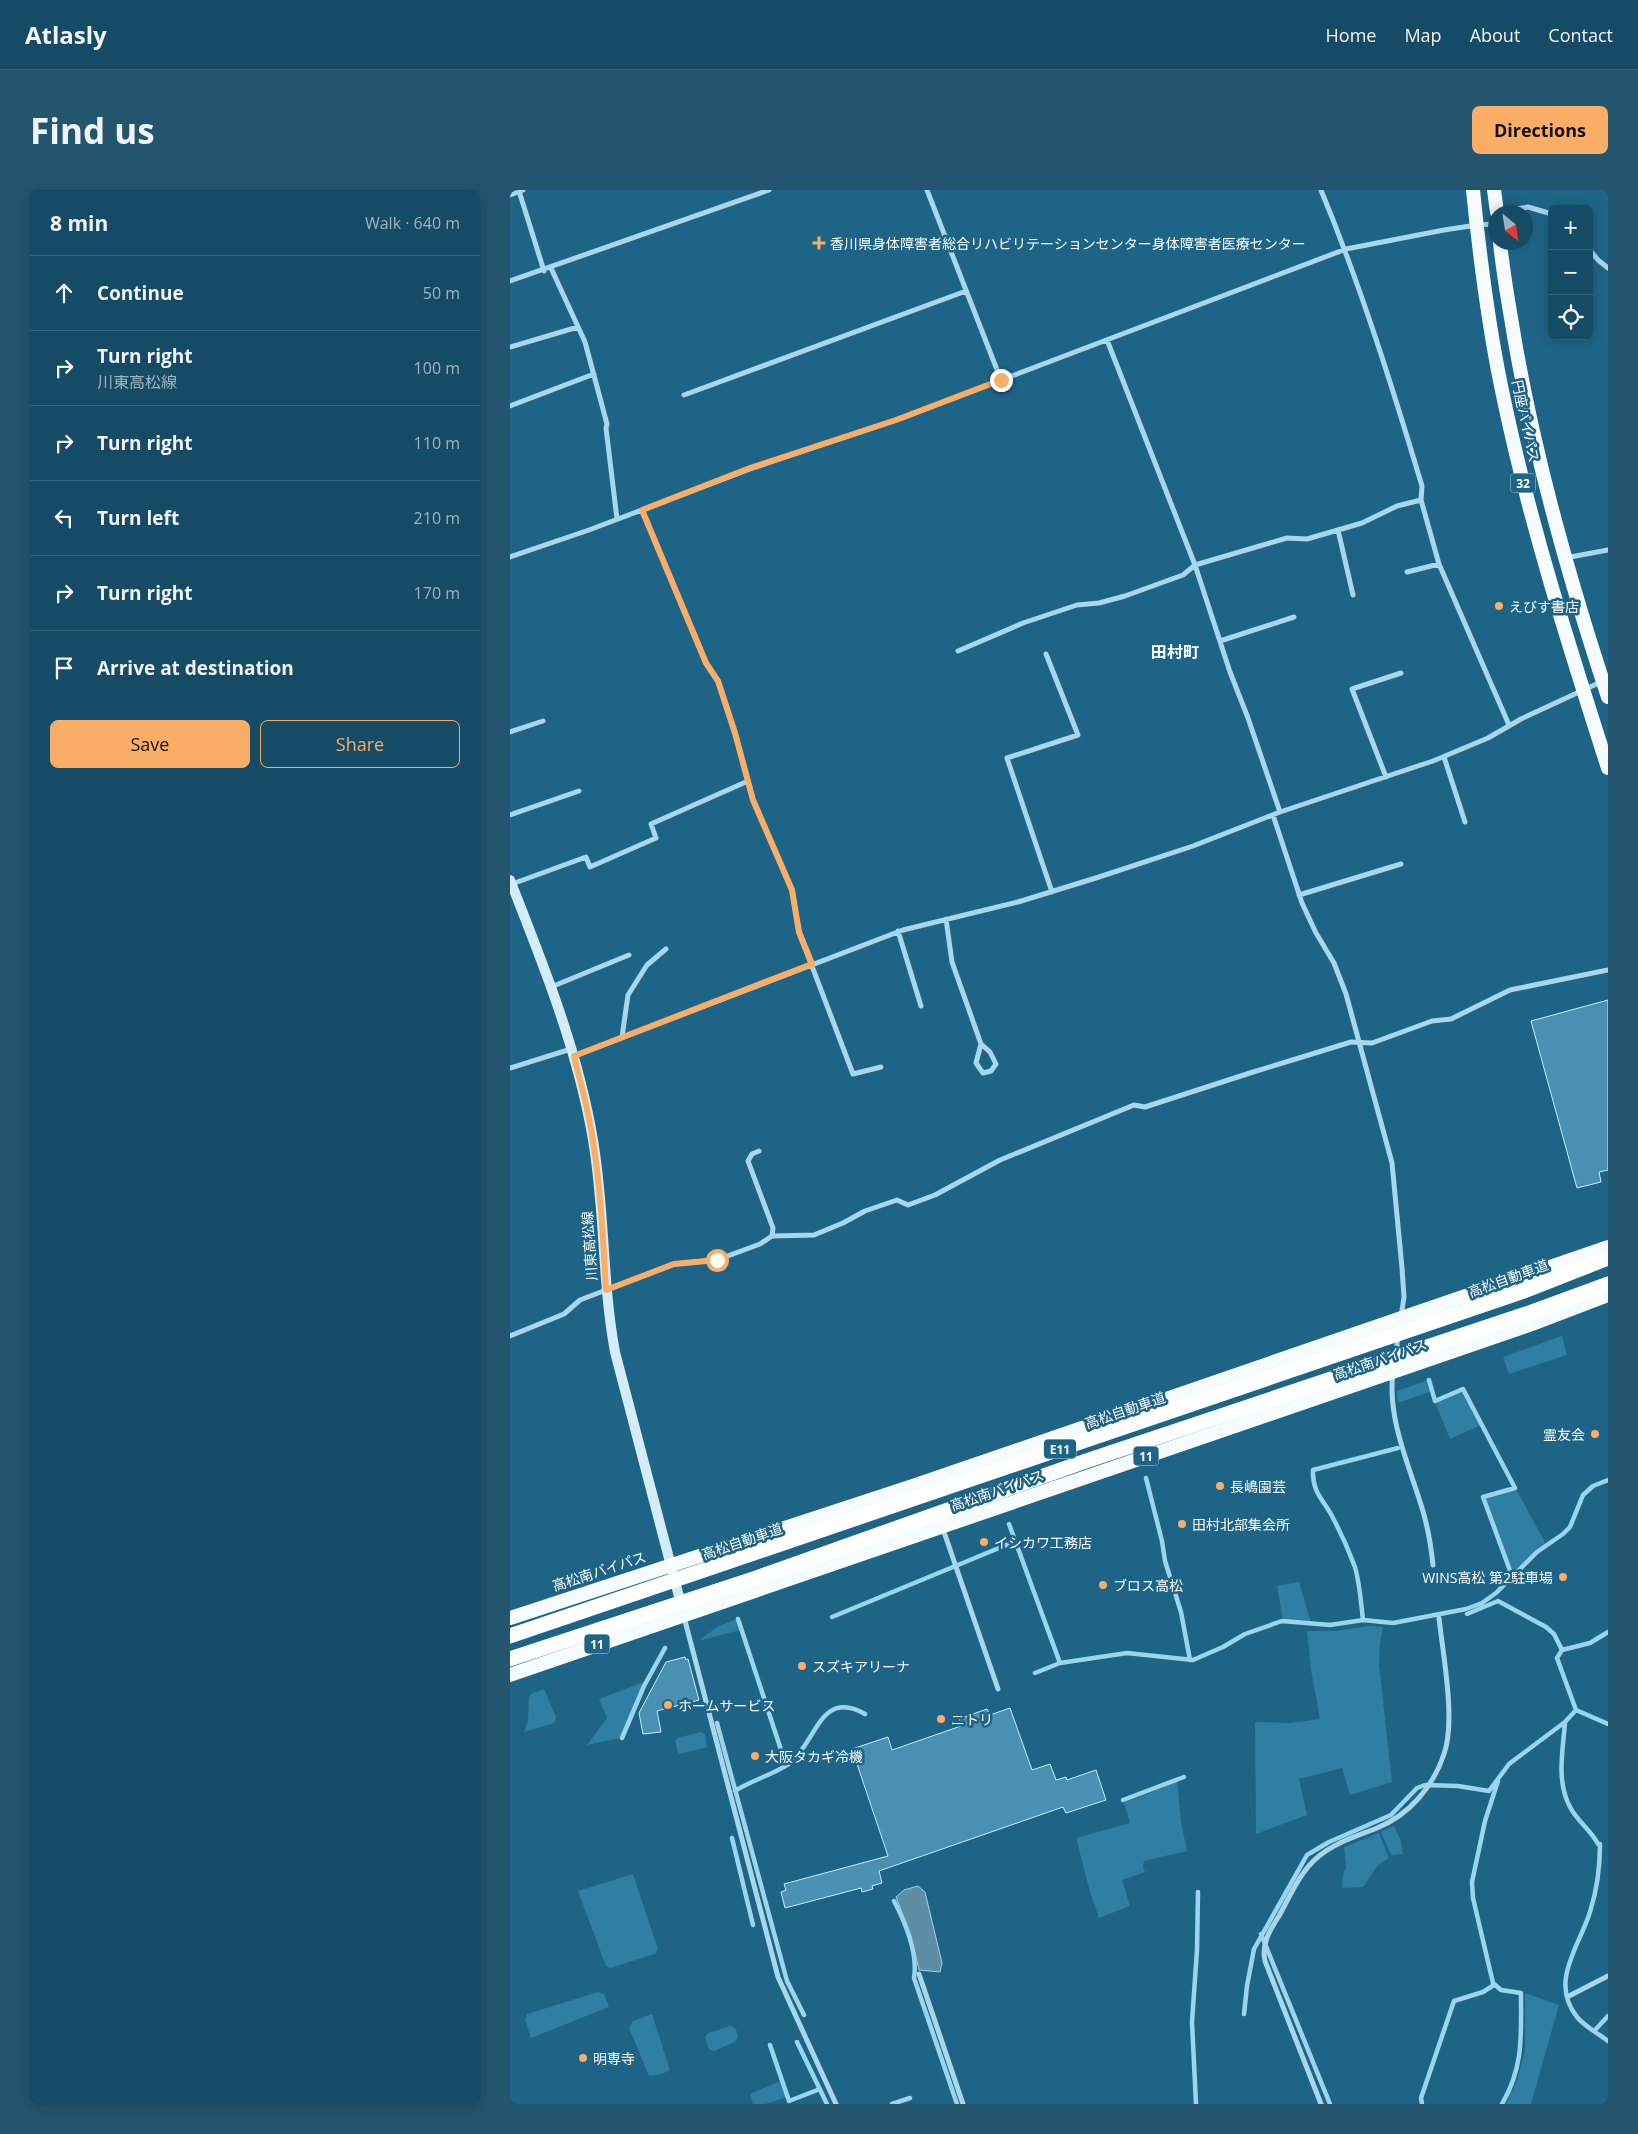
<!DOCTYPE html>
<html lang="en">
<head>
<meta charset="utf-8">
<style>
	:root { --surface:#164b65; --page:#23556e; --text:#f1f3f6; --muted:#9eb3bf; --line:#356379; --accent:#f9ad67 }
	body { margin:0; font-family:"Open Sans","Noto Sans JP",sans-serif; background:var(--page); color:var(--text) }
	.controls { position:absolute; right:15px; top:15px; display:grid; overflow:hidden; border-radius:8px; box-shadow:0 2px 12px #0003 }
	.controls button { width:45px; height:45px; display:grid; place-items:center; padding:0; border:0; border-bottom:1px solid var(--line); background:var(--surface); color:var(--text); font:25px sans-serif }
	.compass { position:absolute; left:978px; top:15px; width:45px; height:45px; border-radius:50%; background:var(--surface); box-shadow:0 2px 12px #0003; rotate:150deg }
	.stop { position:absolute; width:15px; height:15px; margin:-11px; border:4px solid #f9ad67; border-radius:50%; background:#fff }
	.stop.end { background:#f9ad67; border-color:#fff; box-shadow:0 1px 5px #0008 }
	.list { margin:0; padding:0; list-style:none }
	h2 { display:flex; justify-content:space-between; align-items:center; height:65px; margin:0; padding:0 20px; font-size:21px }
	h2 small { font-size:16px; font-weight:400; color:var(--muted) }
	.list li { display:grid; grid-template-columns:32px 1fr auto; gap:15px; align-items:center; box-sizing:border-box; height:75px; padding:0 20px; border-top:1px solid var(--line) }
	.list b { display:block; font-size:19px; white-space:nowrap }
	.list p { margin:0; font-size:16px; white-space:nowrap; color:var(--muted) }
	.list em { font-size:16px; font-style:normal; color:var(--muted) }
	.actions { display:flex; gap:10px; padding:15px 20px }
	.actions a { flex:1; padding:11px 0; border:1px solid var(--accent); border-radius:8px; text-align:center; font-size:18px; color:var(--accent) }
	.actions .main { background:var(--accent); color:#111 }
	.icon { flex:none; width:28px; height:28px; fill:none; stroke:currentColor; stroke-width:2; stroke-linecap:round; stroke-linejoin:round }
	.map { position:relative; flex:none; width:1098px; height:1914px; overflow:hidden; border-radius:8px }
	header { display:flex; align-items:center; gap:30px; box-sizing:border-box; height:70px; padding:0 25px; background:var(--surface); border-bottom:1px solid var(--line) }
	header strong { font-size:24px }
	nav { display:flex; gap:28px; margin-inline-start:auto; font-size:18px }
	.intro { display:flex; align-items:center; justify-content:space-between; box-sizing:border-box; height:120px; padding:0 30px }
	h1 { margin:0; font-size:35px }
	.button { padding:12px 22px; border-radius:8px; background:var(--accent); color:#111; font-size:18px; font-weight:700 }
	main { display:flex; gap:30px; padding:0 30px }
	aside { flex:1; background:var(--surface); border-radius:8px; box-shadow:0 2px 12px #0003 }
	.map>svg:first-child { display:block }
	.green { fill:#2f7ea3 }
	.water { fill:#5d8ea5; stroke:#9bd4ec }
	.lines { fill:none; stroke-linecap:round; stroke-linejoin:round }
	.stream { stroke:#9bd4ec; stroke-width:4.5 }
	.building { fill:#4b90b2; stroke:#cdeaf8 }
	.minor { stroke:#a8d6eb; stroke-width:5 }
	.secondary { stroke:#d3ecf8; stroke-width:10 }
	.trunk { stroke:#f6fbfe; stroke-width:14 }
	.motorway { stroke:#fff; stroke-width:15 }
	.route { stroke:#f9ad67; stroke-width:6 }
	.poi-dot { fill:#f9ad67; stroke:#1e6487; stroke-width:2 }
	.labels { text-anchor:middle; dominant-baseline:central; stroke-width:5; stroke-linejoin:round; paint-order:stroke }
	.shield { fill:#1e6487; stroke:#bcd0db; stroke-width:1 }
	.shield-label { font-size:12px; font-weight:bold; fill:#fff }
	.poi-label { font-size:14px; fill:#fff; stroke:#1e6487; text-anchor:start }
	.street-label { font-size:14px; fill:#fff; stroke:#1e6487 }
	.quarter-label { font-size:16px; font-weight:bold; fill:#fff; stroke:#1e6487 }
</style>
</head>
<body>
<header>
<strong>Atlasly</strong>
<nav><a>Home</a><a>Map</a><a>About</a><a>Contact</a></nav>
</header>
<div class="intro"><h1>Find us</h1><a class="button">Directions</a></div>
<main>
<aside>
<h2>8 min<small>Walk · 640 m</small></h2>
<ul class="list">
<li><svg class="icon" aria-label="ahead" viewBox="0 0 24 24"><path d="M12 20V5M6 11l6-6 6 6"/></svg><div><b>Continue</b></div><em>50 m</em></li>
<li><svg class="icon" aria-label="right" viewBox="0 0 24 24"><path d="M7 20v-9h11M14 6l5 5-5 5"/></svg><div><b>Turn right</b><p>川東高松線</p></div><em>100 m</em></li>
<li><svg class="icon" aria-label="right" viewBox="0 0 24 24"><path d="M7 20v-9h11M14 6l5 5-5 5"/></svg><div><b>Turn right</b></div><em>110 m</em></li>
<li><svg class="icon" aria-label="left" viewBox="0 0 24 24"><path d="M17 20v-9H6M10 6l-5 5 5 5"/></svg><div><b>Turn left</b></div><em>210 m</em></li>
<li><svg class="icon" aria-label="right" viewBox="0 0 24 24"><path d="M7 20v-9h11M14 6l5 5-5 5"/></svg><div><b>Turn right</b></div><em>170 m</em></li>
<li><svg class="icon" aria-label="arrive" viewBox="0 0 24 24"><path d="M6 21V4h12l-3 4 3 4H6"/></svg><div><b>Arrive at destination</b></div></li>
</ul>
<div class="actions"><a class="main">Save</a><a>Share</a></div>
</aside>
<div class="map">
<svg width="1098" height="1914" viewBox="0 0 1098 1914">
	<rect width="100%" height="100%" fill="#1e6487"/>
	<path class="green" d="M1052 1146 1057 1165 999 1184 993 1167Z
		M918 1190 922 1201 888 1213 887 1201Z
		M952 1199 971 1235 940 1249 925 1212Z
		M1006 1299 1036 1354 1002 1385 973 1308Z
		M789 1392 801 1433 773 1430 767 1396Z
		M227 1429 231 1440 188 1451 207 1437Z
		M859 1436 873 1437 870 1454 869 1474 882 1592 840 1605 832 1578 789 1589 797 1625 746 1644 745 1532 780 1533 810 1529 801 1480 797 1441H825Z
		M134 1492 111 1548 77 1555 97 1528 89 1509Z
		M34 1499 46 1527 44 1533 14 1542 18 1530 19 1508 21 1504Z
		M191 1542 195 1545 197 1557 170 1564 168 1562 165 1551 167 1548Z
		M667 1590 671 1632 677 1661 634 1671 633 1677 635 1682 612 1690 620 1716 589 1728 580 1702 566 1648 620 1633 614 1612 636 1605Z
		M884 1636 891 1651 893 1664 881 1665 871 1642Z
		M869 1643 879 1668 868 1675 853 1697 832 1698 833 1684 836 1677 834 1657Z
		M123 1684 148 1759 145 1764 100 1778 96 1776 68 1701Z
		M88 1802 94 1804 99 1817 21 1848 15 1830 17 1824Z
		M1015 1803 1049 1815 1021 1914H996L1007 1890 1015 1861Z
		M142 1824 160 1880 152 1884 139 1886 119 1838 123 1831Z
		M221 1836 226 1839 228 1847 225 1852 204 1861 199 1859 195 1847 198 1843Z
		M271 1891 277 1907 255 1914H243L240 1905 242 1903Z"/>
	<path class="water" d="M408 1696 415 1702 432 1773 430 1782 409 1780 401 1746 386 1707 394 1700Z"/>
	<g class="lines">
		<path class="stream" d="M919 1190 925 1211 953 1199 1005 1298 973 1307 1002 1386
			M636 1288 652 1351 655 1371 671 1422 680 1470
			M499 1334 550 1473
			M957 1424 988 1411 1036 1437 1044 1444 1052 1460
			M322 1427 506 1351
			M228 1429 276 1575
			M853 1430C851 1413 850 1395 845 1377 839 1361 831 1343 823 1328 814 1310 802 1303 803 1280L888 1258
			M525 1483 550 1473 617 1463 683 1470 713 1457 735 1444 772 1431 820 1435 853 1430 883 1433 956 1419 972 1413 986 1403 1027 1362 1053 1344 1060 1337 1073 1305 1083 1296 1098 1290
			M1066 1520 1047 1468 1052 1460 1080 1453 1098 1442
			M1055 1532C1053 1560 1046 1591 1060 1617 1067 1631 1081 1640 1088 1654H1090C1090 1677 1087 1700 1080 1722 1069 1757 1039 1792 1067 1827 1075 1837 1088 1843 1098 1851
			M207 1533 277 1791 294 1825
			M112 1548 134 1496 155 1458
			M988 1591 975 1631 962 1692 963 1708 983 1793 991 1800 1011 1803C1011 1844 1014 1877 992 1914
			M225 1601C240 1591 267 1583 280 1573 306 1553 310 1498 355 1524
			M613 1610 674 1587
			M222 1648 243 1735
			M384 1711C395 1732 408 1763 404 1788L447 1914
			M751 1744 820 1914
			M734 1824 737 1796 744 1759 797 1665 819 1652 881 1625 907 1598 915 1595 948 1596 979 1601 999 1574 1055 1532 1066 1520 1098 1534
			M1085 1840 1098 1826
			M287 1852 317 1914
			M260 1855 279 1911 310 1899
			M382 1914 400 1908
			M686 1914 682 1832 687 1760 688 1702
			M912 1914 911 1908 944 1811 973 1802 984 1795"/>
	</g>
	<path class="building" d="M1098 810V980L1089 982 1091 992 1067 998 1021 831Z
		M175 1467 176 1470 178 1469 189 1510 147 1521 151 1542 133 1544 129 1523 156 1472Z
		M500 1518 522 1580 540 1574 546 1590 556 1587 557 1590 586 1580 596 1610 556 1623 553 1617 369 1681 372 1693 362 1696 363 1699 352 1702 351 1698 275 1718 271 1702 276 1700 274 1694 378 1666 342 1559 378 1547 382 1560 451 1536 449 1529 477 1519 480 1525Z"/>
	<g class="lines">
		<path class="minor" d="M417 0 491 190
			M811 0C851 97 882 196 912 296L911 310 929 374 999 535
			M9 1 34 81
			M0 5 13 0
			M989 22 1018 17 1042 24
			M1079 59 1088 70 1098 78
			M41 78 75 152 97 234 96 238 107 329
			M0 91 259 0
			M597 150 685 375 720 482 738 528 770 622
			M0 157 68 137
			M174 205 456 101
			M0 216 84 184
			M132 320 196 473 208 491 225 543 243 610 282 700 289 742 343 884 371 877
			M828 340 843 405
			M0 367 79 340 240 279 386 230 836 59 934 40 967 35 986 34
			M1055 368 1098 360
			M897 382 929 374
			M710 451 784 427
			M448 461 513 433 567 415 589 413 615 406 673 385 685 375 777 348 797 349 852 333 887 316 911 310
			M536 464 568 545 497 568 542 702
			M0 542 33 531
			M934 567 955 632
			M876 587 842 499 891 483
			M0 625 69 601
			M763 625 792 713 806 743 824 773 836 804 882 973 892 1078 894 1107 891 1127
			M2 694 76 667 80 677 146 648 141 634 238 591
			M789 705 891 674
			M436 729 442 772 471 854 480 862 486 874 481 881 473 883 466 873 471 854
			M388 741 411 816
			M41 797 119 765
			M112 847 118 805 137 775 156 759
			M64 866 393 740 508 712 589 687 683 656 770 622 923 571 978 548 1011 529 1093 491
			M0 878 61 859
			M249 961 242 964 238 971 263 1038 262 1046
			M0 1146 54 1124 70 1110 164 1074 207 1070 250 1054 262 1046 304 1045 333 1033 355 1021 387 1010 398 1015 425 1005 490 970 624 915 635 917 740 883 841 852 862 853 922 831 941 829 1000 800 1098 780
			M886 1164 888 1145
			M883 1183C877 1228 899 1275 912 1318 918 1337 921 1356 923 1375
			M433 1339 488 1499
			M174 1427 268 1787 326 1914
			M409 1784 453 1914
			M1059 1806 1098 1786
			M811 1914 755 1771C751 1754 760 1740 769 1726 780 1706 791 1680 809 1666 826 1652 847 1646 867 1638 899 1625 923 1597 934 1564 946 1531 933 1465 929 1428"/>
		<path class="secondary" d="M0 690C33 774 68 860 83 950 95 1020 92 1092 105 1162L172 1418"/>
		<path class="trunk" d="M963 0C970 70 979 141 994 210 1020 334 1059 456 1098 578
			M984 0 987 22
			M990 52C993 84 999 115 1004 146 1025 269 1059 389 1098 507
			M0 1428 403 1296 1098 1057
			M0 1485 1022 1134 1098 1105"/>
		<path class="motorway" d="M0 1446 1014 1101 1098 1068
			M0 1469 246 1388 576 1271 1019 1123 1098 1094"/>
	</g>
	<g class="lines">
		<path class="route" d="M207 1070 164 1074 96 1100C93 1050 91 1001 83 951 79 922 71 894 64 866L302 774 289 742 282 700 243 610 225 543 208 491 196 473 132 320 240 278 386 230 491 190"/>
	</g>
	<g class="poi-dot">
		<path d="M306.5 45.5h5v5h5v5h-5v5h-5v-5h-5v-5h5z"/>
		<circle cx="989" cy="416" r="5"/>
		<circle cx="1085" cy="1244" r="5"/>
		<circle cx="710" cy="1296" r="5"/>
		<circle cx="672" cy="1334" r="5"/>
		<circle cx="474" cy="1352" r="5"/>
		<circle cx="1053" cy="1387" r="5"/>
		<circle cx="593" cy="1395" r="5"/>
		<circle cx="292" cy="1476" r="5"/>
		<circle cx="158" cy="1515" r="5"/>
		<circle cx="431" cy="1529" r="5"/>
		<circle cx="245" cy="1566" r="5"/>
		<circle cx="73" cy="1868" r="5"/>
	</g>
	<g class="labels">
		<g class="shield">
			<rect x="1000.5" y="283.5" width="25" height="19" rx="4"/>
			<rect x="534" y="1249.5" width="32" height="19" rx="4"/>
			<rect x="623.5" y="1256.5" width="25" height="19" rx="4"/>
			<rect x="74.5" y="1444.5" width="25" height="19" rx="4"/>
		</g>
		<g class="shield-label">
			<text x="1013" y="293">32</text>
			<text x="550" y="1259">E11</text>
			<text x="636" y="1266">11</text>
			<text x="87" y="1454">11</text>
		</g>
		<g class="poi-label">
			<text x="320" y="53">香川県身体障害者総合リハビリテーションセンター身体障害者医療センター</text>
			<text x="999" y="416">えびす書店</text>
			<text x="1075" y="1244" text-anchor="end">霊友会</text>
			<text x="720" y="1296">長嶋園芸</text>
			<text x="682" y="1334">田村北部集会所</text>
			<text x="484" y="1352">イシカワ工務店</text>
			<text x="1043" y="1387" text-anchor="end">WINS高松 第2駐車場</text>
			<text x="603" y="1395">ブロス高松</text>
			<text x="302" y="1476">スズキアリーナ</text>
			<text x="168" y="1515">ホームサービス</text>
			<text x="441" y="1529">ニトリ</text>
			<text x="255" y="1566">大阪タカギ冷機</text>
			<text x="83" y="1868">明専寺</text>
		</g>
		<g class="street-label">
			<text transform="translate(1016 231) rotate(78)">円座バイパス</text>
			<text transform="translate(79 1056) rotate(-94)">川東高松線</text>
			<text transform="translate(998 1088) rotate(-20)">高松自動車道</text>
			<text transform="translate(870 1169) rotate(-19)">高松南バイパス</text>
			<text transform="translate(615 1220) rotate(-19)">高松自動車道</text>
			<text transform="translate(487 1300) rotate(-19)">高松南バイパス</text>
			<text transform="translate(232 1351) rotate(-19)">高松自動車道</text>
			<text transform="translate(89 1381) rotate(-18)">高松南バイパス</text>
		</g>
		<g class="quarter-label">
			<text x="665" y="462">田村町</text>
		</g>
	</g>
</svg>
<div class="controls">
<button>+</button>
<button>−</button>
<button><svg class="icon" aria-label="locate" viewBox="0 0 24 24"><circle cx="12" cy="12" r="6"/><path d="M12 2v4M12 18v4M2 12h4M18 12h4"/></svg></button>
</div>
<svg class="compass" viewBox="-18 -18 36 36"><path d="M0-13l5 13h-10z" fill="#e53935"/><path d="M0 13l5-13h-10z" fill="#9eb3bf"/></svg>
<div class="stop" style="left:207px;top:1070px"></div>
<div class="stop end" style="left:491px;top:190px"></div>
</div>
</main>
</body>
</html>
